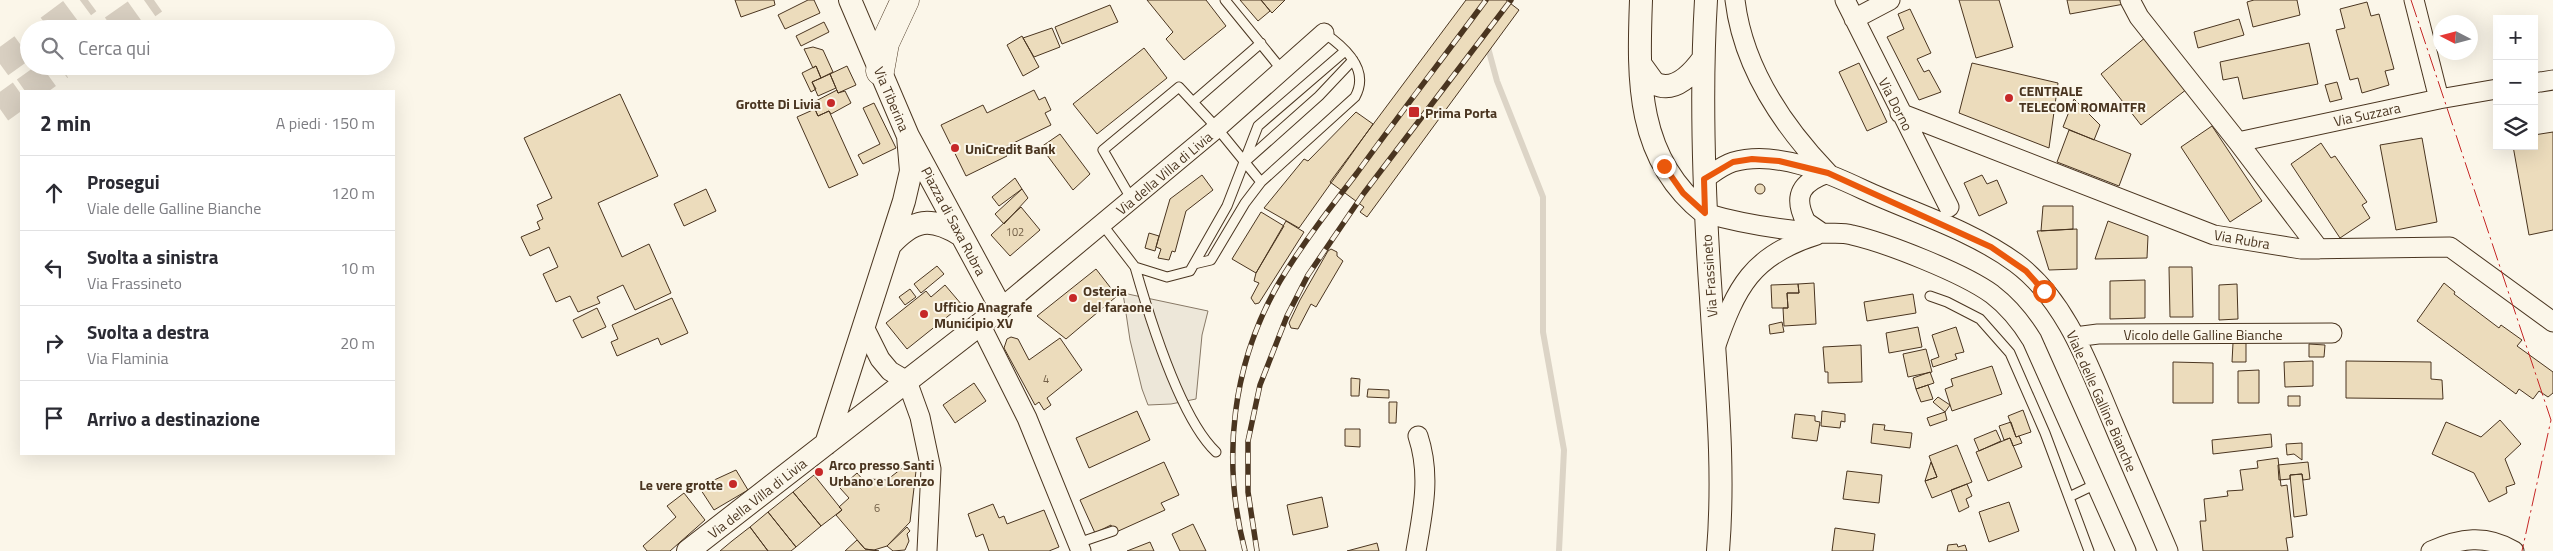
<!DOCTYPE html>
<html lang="it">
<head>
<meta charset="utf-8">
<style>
	:root { --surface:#fff; --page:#f7f7f7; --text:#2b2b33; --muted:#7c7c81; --line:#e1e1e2 }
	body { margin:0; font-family:"Titillium Web",sans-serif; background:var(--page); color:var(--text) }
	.controls { position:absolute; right:15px; top:15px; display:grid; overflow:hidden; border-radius:0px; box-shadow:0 5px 20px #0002 }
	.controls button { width:45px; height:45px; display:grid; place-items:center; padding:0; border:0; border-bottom:1px solid var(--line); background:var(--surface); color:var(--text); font:25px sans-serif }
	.compass { position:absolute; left:2433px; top:15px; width:45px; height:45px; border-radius:50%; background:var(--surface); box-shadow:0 5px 20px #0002; rotate:276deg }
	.stop { position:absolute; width:15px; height:15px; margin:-11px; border:4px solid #ea580c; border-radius:50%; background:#fff }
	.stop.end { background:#ea580c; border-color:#fff; box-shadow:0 1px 5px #0008 }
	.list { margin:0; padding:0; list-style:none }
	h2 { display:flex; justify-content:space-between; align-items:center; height:65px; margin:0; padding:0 20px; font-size:21px }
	h2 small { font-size:16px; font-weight:400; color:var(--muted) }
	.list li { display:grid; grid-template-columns:32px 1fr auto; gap:15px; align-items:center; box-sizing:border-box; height:75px; padding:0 20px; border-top:1px solid var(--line) }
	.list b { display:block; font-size:19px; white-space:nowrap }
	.list p { margin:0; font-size:16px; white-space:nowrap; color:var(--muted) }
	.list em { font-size:16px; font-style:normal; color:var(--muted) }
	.icon { flex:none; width:28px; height:28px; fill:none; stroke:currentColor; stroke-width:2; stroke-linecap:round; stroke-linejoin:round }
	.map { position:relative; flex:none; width:2553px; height:551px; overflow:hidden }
	.search { position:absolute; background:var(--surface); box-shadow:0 5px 20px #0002; left:20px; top:20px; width:375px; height:55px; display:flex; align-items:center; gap:12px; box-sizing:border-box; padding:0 18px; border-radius:28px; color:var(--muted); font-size:19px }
	.panel { position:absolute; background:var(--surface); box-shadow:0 5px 20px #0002; left:20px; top:90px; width:375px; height:365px; border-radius:0px }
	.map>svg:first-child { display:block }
	.parking { fill:#ede7d9; stroke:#887966 }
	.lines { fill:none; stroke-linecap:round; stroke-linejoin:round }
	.stream { stroke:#dcd4c6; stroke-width:6 }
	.building { fill:#ecdcbc; stroke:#4a3520 }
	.trunk-tunnel { stroke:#d8cfc1; stroke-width:28; stroke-dasharray:28 14; stroke-linecap:butt }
	.service-casing { stroke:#4a3520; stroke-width:11 }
	.minor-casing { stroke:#4a3520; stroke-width:21 }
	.tertiary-casing { stroke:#4a3520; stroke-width:24 }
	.trunk-casing { stroke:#4a3520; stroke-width:29 }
	.service { stroke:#fbf6e9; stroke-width:9 }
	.minor { stroke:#fbf6e9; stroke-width:19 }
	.tertiary { stroke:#fbf6e9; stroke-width:22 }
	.trunk { stroke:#fbf6e9; stroke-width:28 }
	.rail-casing { stroke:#4a3520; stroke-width:5.5 }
	.rail { stroke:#fbf6e9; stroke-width:4; stroke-dasharray:11; stroke-linecap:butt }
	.power { stroke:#c62828; stroke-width:1; stroke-dasharray:18 4 2.5 4; stroke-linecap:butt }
	.route { stroke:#ea580c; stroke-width:6 }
	.poi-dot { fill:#c62828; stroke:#fbf6e9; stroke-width:2 }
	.labels { text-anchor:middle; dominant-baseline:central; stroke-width:4; stroke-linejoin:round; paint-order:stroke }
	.number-label { font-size:11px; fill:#725f47 }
	.poi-label { font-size:14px; font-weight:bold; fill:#4a3520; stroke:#fbf6e9; text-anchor:start }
	.street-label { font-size:14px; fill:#4a3520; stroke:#fbf6e9 }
</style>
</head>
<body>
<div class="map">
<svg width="2553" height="551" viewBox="0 0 2553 551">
	<rect width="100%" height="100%" fill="#fbf6e9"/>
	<path class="parking" d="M1123 293 1208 311 1202 335 1196 399 1171 404 1148 405 1142 389 1130 340Z"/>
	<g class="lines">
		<path class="stream" d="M1487 44 1497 81 1543 197V332L1564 450 1559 551"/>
	</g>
	<path class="building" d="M735 0H774L775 5 741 17Z
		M808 0H814L820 13 785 29 778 15Z
		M1147 0H1206L1226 26 1184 60 1166 39 1173 32Z
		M1240 0H1261L1270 11 1258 21Z
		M1261 0H1285L1272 13Z
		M1466 0H1506L1519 10 1367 217 1360 212 1364 207 1330 182Z
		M1959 0H1999L2013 47 1976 58Z
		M2067 0H2123L2124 4 2070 14Z
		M2254 0H2297L2300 15 2253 27 2247 2Z
		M2367 2 2371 16 2379 14 2394 69 2385 71 2389 85 2362 93 2358 78 2350 80 2336 30 2345 28 2340 9Z
		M1110 5 1118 22 1062 44 1055 27Z
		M1910 9 1931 53 1917 59 1924 72 1929 70 1941 92 1919 100 1887 37 1904 29 1898 14Z
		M2239 19 2244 35 2198 48 2194 32Z
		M824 22 829 32 801 46 796 36Z
		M1052 28 1060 47 1034 57 1023 38Z
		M1022 36 1039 67 1023 76 1007 45Z
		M2146 37 2187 89 2141 125 2101 74Z
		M2309 43 2318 84 2243 99 2238 77 2223 80 2220 62Z
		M813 47 823 50 833 72 821 78 816 66 813 68 804 49Z
		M1144 48 1167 78 1097 134 1073 104Z
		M1859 63 1887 122 1867 131 1839 72Z
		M1972 63 2058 83 2049 148 1959 113Z
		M816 66 821 78 812 82 816 89 811 92 802 73Z
		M847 66 856 85 838 93 830 74Z
		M830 74 836 88 818 96 812 82Z
		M2337 82 2342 99 2330 102 2325 85Z
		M837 90 838 93 845 91 851 103 831 114 829 111 818 116 812 103Z
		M1034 90 1039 100 1045 97 1051 110 1045 113 1051 125 1003 148 1007 156 966 176 941 125 983 105 987 113Z
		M620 94 658 176 598 203 622 257 649 244 671 293 635 310 623 285 597 297 600 303 578 312 570 296 556 302 543 274 558 267 549 247 530 256 521 237 540 229 537 222 543 219 537 205 552 198 524 138Z
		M2074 99 2100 125 2094 140 2063 127Z
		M874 103 896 148 863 164 858 155 880 144 863 108Z
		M815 109 818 116 829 111 858 175 829 188 797 117Z
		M1356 112 1373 124 1299 228 1264 208 1304 159 1308 161Z
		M2212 126 2262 201 2230 222 2181 147Z
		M2069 130 2131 154 2119 186 2057 162Z
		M2553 132V230L2529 235 2513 146H2534V135Z
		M1060 134 1090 174 1073 190 1041 147Z
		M2422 138 2437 222 2396 230 2380 145Z
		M2321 143 2331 158 2335 156 2367 202 2362 205 2370 218 2340 238 2291 164Z
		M1202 175 1213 190 1186 211 1175 252 1172 251 1169 260 1158 258 1161 249 1156 247 1170 199Z
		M1982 175 1987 184 1997 180 2007 203 1979 216 1964 183Z
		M1015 178 1022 189 999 206 992 197Z
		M1755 189a5 5 0 1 1 10 0a5 5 0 1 1-10 0Z
		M706 189 716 211 684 226 674 204Z
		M1022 189 1028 198 1004 224 995 214Z
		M2043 206H2073V229L2041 231Z
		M1021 207 1040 230 1010 256 991 235Z
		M1261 212 1284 226 1256 273 1232 259Z
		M1286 221 1304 232 1259 303 1255 304 1251 298 1259 283 1254 281 1256 273Z
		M2108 221 2148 236 2147 258 2095 259Z
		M2077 229V269L2049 270 2037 231Z
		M1149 233 1159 236 1155 251 1145 248Z
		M1331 249 1337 252V256L1343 261 1316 307 1311 304 1298 329 1291 328 1289 323 1300 300 1328 251Z
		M937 266 944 274 921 293 914 284Z
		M2169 267H2192L2193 317H2170Z
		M1096 269 1117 296 1066 339 1037 316Z
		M2145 280V318L2110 319V281Z
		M1814 283 1816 324 1784 326 1783 308H1788L1787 293H1799L1798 284Z
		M2444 283 2455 292 2454 294 2499 328 2501 325 2522 340 2517 346 2553 372V393L2548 397 2539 391 2533 399 2519 389 2516 394 2417 321Z
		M1798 284 1799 293H1787L1788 308H1772L1771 285Z
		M2237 284 2238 319 2219 320V285Z
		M945 285 962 305 907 349 886 323 926 291 931 297Z
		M910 289 916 297 905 305 899 297Z
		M1913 294 1916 313 1867 321 1864 302Z
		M672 298 688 333 661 345 658 338 617 356 611 342 618 339 612 325Z
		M597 308 606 327 582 338 573 320Z
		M1782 322 1784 332 1770 334 1769 325Z
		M1918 327 1922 347 1889 353 1886 333Z
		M1956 327 1964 352 1955 354 1957 359 1933 367 1931 360 1939 357 1932 335Z
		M1011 337 1018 339 1029 360 1060 338 1082 370 1047 398 1051 405 1044 410 1039 402 1035 405 1004 348 1007 339Z
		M2233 343H2246V362H2232Z
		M2309 344 2325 345 2324 357H2309Z
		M1861 345 1862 382 1828 383V372H1825L1823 347Z
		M1926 349 1932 372 1908 377 1903 354Z
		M2313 361V386L2285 387 2284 362Z
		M2346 361 2431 362V379L2442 380 2443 399 2346 398Z
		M2173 362 2213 363V403H2173Z
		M1992 366 2002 394 1952 411 1945 389 1953 386 1951 379Z
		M2259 370V403H2238V371Z
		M1930 372 1934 383 1916 389 1913 378Z
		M1351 378 1360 379 1359 396H1351Z
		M974 383 986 401 955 423 943 405Z
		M1928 385 1933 399 1921 402 1916 389Z
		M1368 389 1389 390V398L1367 397Z
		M2288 396H2300V406H2288Z
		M1938 397 1950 405 1945 412 1933 402Z
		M1389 402H1397L1396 423H1389Z
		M2023 410 2031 432 2016 437 2008 416Z
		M1137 411 1150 440 1089 468 1076 438Z
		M1822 411 1845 414V422L1841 421 1840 428 1821 426Z
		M1945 412 1947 420 1930 426 1927 418Z
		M1795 414 1815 416V421L1820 422 1817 441 1792 438Z
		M2500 420 2521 444 2505 459 2515 484 2506 487 2507 493 2489 502 2474 473 2432 454 2446 422 2481 437Z
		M2011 422 2016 437 2019 436 2022 443 2013 446 2010 438 2004 440 1999 426Z
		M1873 424 1885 425 1884 430 1912 433 1910 448 1871 443Z
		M1345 429H1360V447L1345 446Z
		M1996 430 2001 441 1979 451 1974 439Z
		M2271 434 2272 447 2213 454 2212 440Z
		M2010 438 2022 467 1988 481 1976 452Z
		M2302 443V460L2294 454 2287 455 2286 444Z
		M1957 445 1972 482 1932 498 1925 481 1937 477 1929 456Z
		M2278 458 2281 486 2287 485 2293 537 2286 538 2288 551H2203L2200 521H2206L2204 499 2228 496 2227 491 2243 490 2240 470 2258 468 2257 461Z
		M1164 462 1179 495 1161 503 1165 510 1114 533 1111 525 1095 533 1080 500Z
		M1931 462 1937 477 1925 481Z
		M2308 462 2310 479 2303 480 2302 474 2290 475V479L2279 480 2278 465Z
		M906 465 914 467 916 471 910 522 887 546 874 550 865 549 836 515 842 510 839 507 849 498 840 488 857 473 865 482 869 479 887 480Z
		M736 470 748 490 714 510 699 487Z
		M1847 471 1882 475 1879 503 1843 499Z
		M2302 474 2307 515 2294 517 2290 475Z
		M814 475 842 510 821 526 793 492Z
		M1967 484 1972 496 1966 499 1969 507 1959 512 1951 490Z
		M793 492 821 526 796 547 768 512Z
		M684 493 705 520 670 551H647L643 546 676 517 667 506Z
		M1322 497 1328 527 1293 535 1287 505Z
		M2009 502 2019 531 1989 542 1979 512Z
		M993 504 999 518 1004 516 1007 524 1044 510 1059 547 1049 551H989L983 534 976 537 968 514Z
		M768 512 796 547 791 551H768L750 527Z
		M1193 524 1206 551H1180L1172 534Z
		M750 527 768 551H720L732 541Z
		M907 527 910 531 907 534 909 541 905 550 893 551 887 546Z
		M1835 528 1875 534 1873 551H1832Z
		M857 540 865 549 879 551H845Z
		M1150 542 1154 551H1127Z
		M1377 543 1379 551H1347Z
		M1957 544 1958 547 1965 545 1967 551H1947L1948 545Z"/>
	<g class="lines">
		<path class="trunk-tunnel" d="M49 29 88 0
			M113 29 154 0
			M0 64 29 43
			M25 91 60 66
			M0 109 21 94"/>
		<g class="service-casing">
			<path id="service" d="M1225 0 1282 70
				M1193 102 1261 43
				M1246 161 1319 96 1353 60
				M1132 200 1103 150 1179 87 1217 128 1261 182
				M1102 224 1135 267 1167 277 1190 271 1227 206 1258 126 1345 51
				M1194 264 1211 260 1245 203 1261 182 1355 97C1370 70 1346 48 1324 33
				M1135 267C1149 316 1180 418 1216 452
				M1930 296 1947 302 1980 319 2010 353 2045 433 2089 551
				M2069 497 2096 484
				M1078 543 1113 531"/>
		</g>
		<g class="minor-casing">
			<path id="minor" d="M1735 0C1743 68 1782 125 1828 173
				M1845 0 1949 207
				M2130 0 2139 17 2238 142 2319 249
				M2414 0 2439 99
				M1854 19 1890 0
				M2534 83 2553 80
				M1900 113 2214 235 2301 249 2450 247 2553 322
				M2238 142 2439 99 2497 89
				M1704 179C1713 173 1723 165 1733 162 1776 150 1826 172 1864 190 1914 213 1971 230 2016 263 2067 301 2089 367 2113 423 2131 466 2150 508 2168 551
				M1705 213C1742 224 1783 230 1821 233 1832 234 1842 232 1852 235 1887 243 1963 273 1992 294 2009 307 2021 322 2032 340L2126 551
				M1822 233 1806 222C1792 195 1802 182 1828 173
				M1001 308 1217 128 1324 33
				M980 324 1027 418 1081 551
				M864 327 880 359 890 371 907 381 920 417 931 469 927 551
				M2075 337 2098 334 2332 333
				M1715 348C1736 287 1752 255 1817 235
				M1416 551C1423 511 1431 475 1418 436
				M2431 551C2460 538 2486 534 2514 551"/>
		</g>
		<g class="tertiary-casing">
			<path id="tertiary" d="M1641 0C1638 80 1636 159 1705 213
				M1706 0C1700 99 1704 199 1711 298 1716 383 1725 466 1718 551
				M1641 65 1654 83C1674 94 1692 74 1703 59
				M890 245C914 219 930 216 961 235
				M826 444 904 201 911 171 908 136 850 0
				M688 551 1001 308 908 136"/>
		</g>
		<g class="trunk-casing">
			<path id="trunk" d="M880 71 885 43 905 0"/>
		</g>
		<use href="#service" class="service"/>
		<use href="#minor" class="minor"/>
		<use href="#tertiary" class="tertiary"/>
		<use href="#trunk" class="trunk"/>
		<g class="rail-casing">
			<path id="rail" d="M1245 551C1221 459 1232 363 1280 281 1303 243 1330 208 1357 173 1399 115 1443 58 1486 0
				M1257 551 1248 492V441L1260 385 1287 316 1308 275 1364 193 1511 0"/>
		</g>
		<use href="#rail" class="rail"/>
		<path class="power" d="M2411 0 2551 420 2522 551"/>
	</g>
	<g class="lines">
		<path class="route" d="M1664 166 1683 193 1705 213 1704 179 1733 162 1752 159 1779 161 1828 173 1991 247 2026 271 2044 291"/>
	</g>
	<g class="poi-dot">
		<circle cx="2009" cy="98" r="5"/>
		<circle cx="831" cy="103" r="5"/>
		<rect x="1408" y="106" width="12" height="12" rx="2.5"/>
		<circle cx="955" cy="148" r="5"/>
		<circle cx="1073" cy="298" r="5"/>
		<circle cx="924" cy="314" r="5"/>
		<circle cx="819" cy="472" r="5"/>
		<circle cx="733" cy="484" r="5"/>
	</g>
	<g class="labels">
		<g class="number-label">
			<text x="1015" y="232">102</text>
			<text x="1046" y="379">4</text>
			<text x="877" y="508">6</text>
		</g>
		<g class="poi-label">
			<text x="2019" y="90">CENTRALE<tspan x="2019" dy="16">TELECOM ROMAITFR</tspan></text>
			<text x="821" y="103" text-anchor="end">Grotte Di Livia</text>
			<text x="1425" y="112">Prima Porta</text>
			<text x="965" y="148">UniCredit Bank</text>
			<text x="1083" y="290">Osteria<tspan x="1083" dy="16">del faraone</tspan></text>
			<text x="934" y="306">Ufficio Anagrafe<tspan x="934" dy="16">Municipio XV</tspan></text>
			<text x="829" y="464">Arco presso Santi<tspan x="829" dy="16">Urbano e Lorenzo</tspan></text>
			<text x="723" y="484" text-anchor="end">Le vere grotte</text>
		</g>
		<g class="street-label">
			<text transform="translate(892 99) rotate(67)">Via Tiberina</text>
			<text transform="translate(1896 104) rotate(63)">Via Dorno</text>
			<text transform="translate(2367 114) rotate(-12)">Via Suzzara</text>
			<text transform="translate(1164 173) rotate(-40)">Via della Villa di Livia</text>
			<text transform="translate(954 221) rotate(62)">Piazza di Saxa Rubra</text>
			<text transform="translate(2242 239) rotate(10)">Via Rubra</text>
			<text transform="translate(1709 276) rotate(-94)">Via Frassineto</text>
			<text x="2203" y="334">Vicolo delle Galline Bianche</text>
			<text transform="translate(2102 401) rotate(66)">Viale delle Galline Bianche</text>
			<text transform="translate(757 498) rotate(-38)">Via della Villa di Livia</text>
		</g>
	</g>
</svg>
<div class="controls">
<button>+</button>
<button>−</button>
<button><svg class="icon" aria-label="layers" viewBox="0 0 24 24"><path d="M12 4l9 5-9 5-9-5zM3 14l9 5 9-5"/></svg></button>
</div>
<svg class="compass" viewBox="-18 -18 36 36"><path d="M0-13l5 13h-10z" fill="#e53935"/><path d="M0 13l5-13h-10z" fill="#7c7c81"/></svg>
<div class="stop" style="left:2044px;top:291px"></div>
<div class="stop end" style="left:1664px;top:166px"></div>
<div class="search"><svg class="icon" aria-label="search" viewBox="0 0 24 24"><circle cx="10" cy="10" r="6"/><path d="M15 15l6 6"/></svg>Cerca qui</div>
<section class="panel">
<h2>2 min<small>A piedi · 150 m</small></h2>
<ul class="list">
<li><svg class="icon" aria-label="ahead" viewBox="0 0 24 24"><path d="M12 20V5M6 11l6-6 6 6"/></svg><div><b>Prosegui</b><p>Viale delle Galline Bianche</p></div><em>120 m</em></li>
<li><svg class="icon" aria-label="left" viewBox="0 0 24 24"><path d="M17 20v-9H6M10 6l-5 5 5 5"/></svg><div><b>Svolta a sinistra</b><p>Via Frassineto</p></div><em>10 m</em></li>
<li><svg class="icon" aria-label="right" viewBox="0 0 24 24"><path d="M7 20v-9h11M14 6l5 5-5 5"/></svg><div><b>Svolta a destra</b><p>Via Flaminia</p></div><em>20 m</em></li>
<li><svg class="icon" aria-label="arrive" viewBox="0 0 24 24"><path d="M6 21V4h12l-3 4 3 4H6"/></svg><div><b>Arrivo a destinazione</b></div></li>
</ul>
</section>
</div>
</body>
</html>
